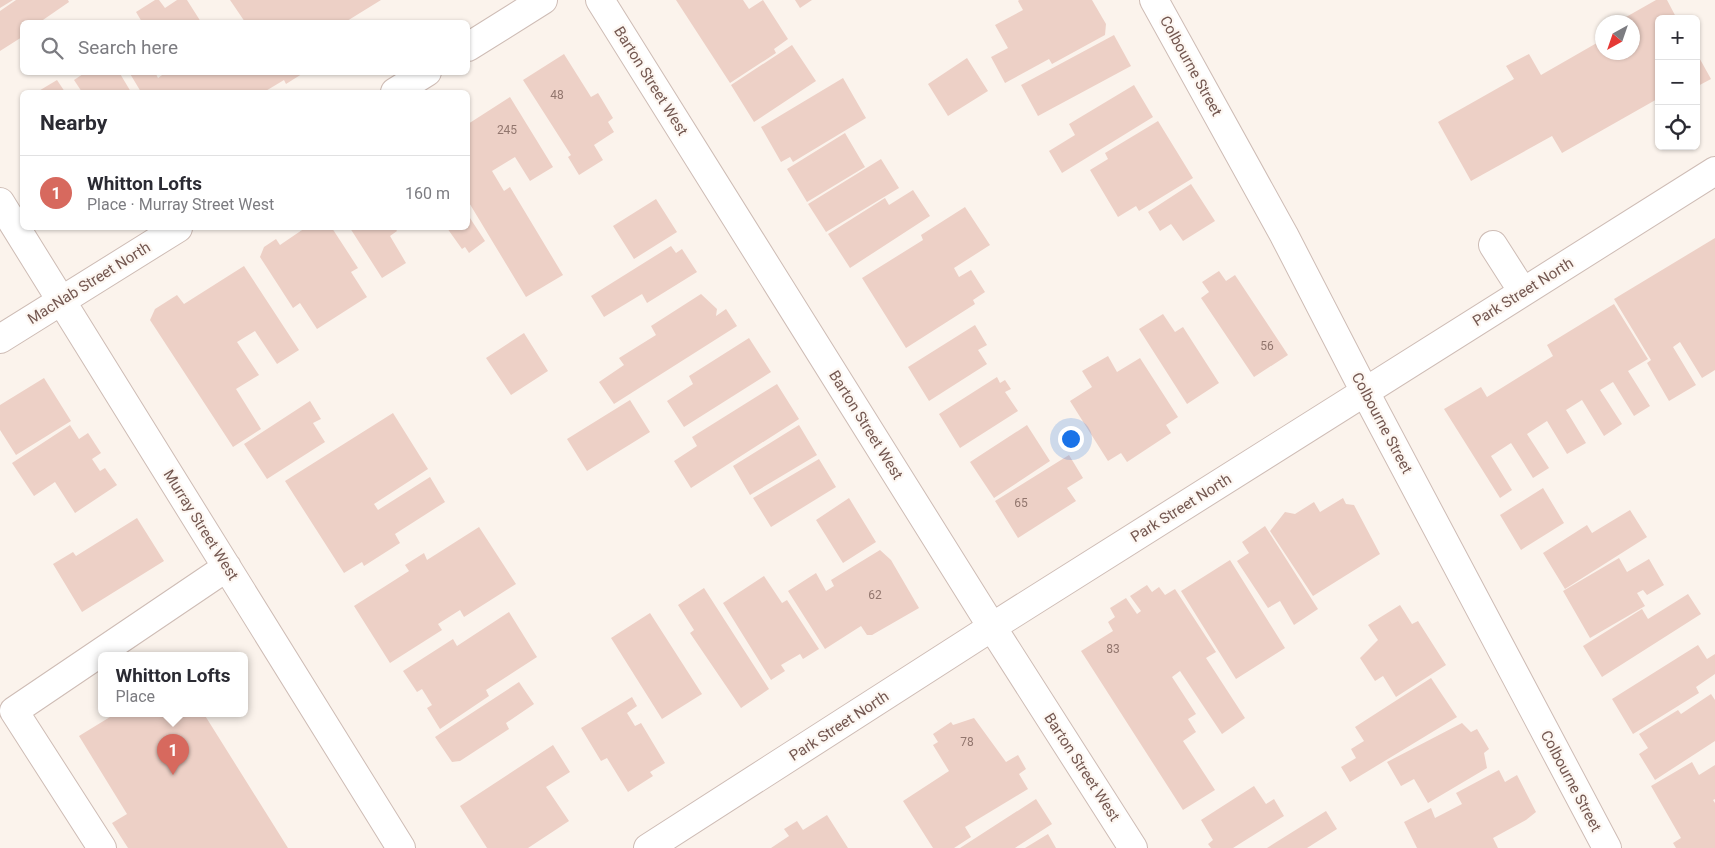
<!DOCTYPE html>
<html lang="en">
<head>
<meta charset="utf-8">
<style>
	:root { --surface:#fff; --page:#f2f2f3; --text:#2b2b33; --muted:#7c7c81; --line:#e1e1e2; --accent:#d7695e }
	body { margin:0; font-family:Roboto,sans-serif; background:var(--page); color:var(--text) }
	.controls { position:absolute; right:15px; top:15px; display:grid; overflow:hidden; border-radius:8px; box-shadow:0 1px 4px #0004 }
	.controls button { width:45px; height:45px; display:grid; place-items:center; padding:0; border:0; border-bottom:1px solid var(--line); background:var(--surface); color:var(--text); font:25px sans-serif }
	.compass { position:absolute; left:1595px; top:15px; width:45px; height:45px; border-radius:50%; background:var(--surface); box-shadow:0 1px 4px #0004; rotate:220deg }
	.you { position:absolute; left:1070px; top:438px; width:18px; height:18px; margin:-12px; border:4px solid #fff; border-radius:50%; background:#1a73e8; box-shadow:0 0 0 8px #1a73e833 }
	.badge { display:grid; place-items:center; width:32px; height:32px; border-radius:50%; background:var(--accent); color:#fff; font-size:16px; font-weight:700 }
	.pin { position:absolute; translate:-50% -41px; filter:drop-shadow(0 1px 2px #0008) }
	.pin::after { content:''; position:absolute; top:26px; width:18px; height:15px; background:inherit; clip-path:polygon(0 0,100% 0,50% 100%) }
	.popup { position:absolute; left:98px; top:652px; width:150px; height:65px; box-sizing:border-box; display:grid; place-content:center; border-radius:8px; background:var(--surface); filter:drop-shadow(0 1px 4px #0005); font-size:16px; white-space:nowrap; color:var(--muted) }
	.popup b { font-size:19px; color:var(--text) }
	.popup::after { content:''; position:absolute; left:50%; top:100%; margin-left:-10px; border:10px solid transparent; border-top-color:var(--surface) }
	.list { margin:0; padding:0; list-style:none }
	h2 { display:flex; justify-content:space-between; align-items:center; height:65px; margin:0; padding:0 20px; font-size:21px }
	h2 small { font-size:16px; font-weight:400; color:var(--muted) }
	.list li { display:grid; grid-template-columns:32px 1fr auto; gap:15px; align-items:center; box-sizing:border-box; height:75px; padding:0 20px; border-top:1px solid var(--line) }
	.list b { display:block; font-size:19px; white-space:nowrap }
	.list p { margin:0; font-size:16px; white-space:nowrap; color:var(--muted) }
	.list em { font-size:16px; font-style:normal; color:var(--muted) }
	.icon { flex:none; width:28px; height:28px; fill:none; stroke:currentColor; stroke-width:2; stroke-linecap:round; stroke-linejoin:round }
	.map { position:relative; flex:none; width:1715px; height:848px; overflow:hidden }
	.search { position:absolute; background:var(--surface); box-shadow:0 1px 4px #0004; left:20px; top:20px; width:450px; height:55px; display:flex; align-items:center; gap:12px; box-sizing:border-box; padding:0 18px; border-radius:8px; color:var(--muted); font-size:19px }
	.panel { position:absolute; background:var(--surface); box-shadow:0 1px 4px #0004; left:20px; top:90px; width:450px; height:140px; border-radius:8px }
	.map>svg:first-child { display:block }
	.building { fill:#edd0c6 }
	.lines { fill:none; stroke-linecap:round; stroke-linejoin:round }
	.minor-casing { stroke:#cebcb5; stroke-width:30 }
	.minor { stroke:#fff; stroke-width:28 }
	.labels { text-anchor:middle; dominant-baseline:central; stroke-width:4.5; stroke-linejoin:round; paint-order:stroke }
	.number-label { font-size:12px; fill:#92766e }
	.street-label { font-size:15px; fill:#745851; stroke:#fdf7f2 }
</style>
</head>
<body>
<div class="map">
<svg width="1715" height="848" viewBox="0 0 1715 848">
	<rect width="100%" height="100%" fill="#fbf3ec"/>
	<path class="building" d="M0 0H13L0 8Z
		M16 0H68L69 2 40 22H22V37L0 51V11Z
		M155 0H159L165 8 177 0H187L201 22H142L136 12Z
		M230 0H381L347 21 348 22H245Z
		M676 0H743L749 9 763 0 788 39 774 49 776 53 730 83Z
		M795 0H812L800 8Z
		M1019 0H1092L1106 24 1105 35 1052 64 1049 59 1005 83 991 57 1008 48 995 25 1023 10 1018 1Z
		M1656 0H1667L1677 19H1659V98L1562 153 1552 136 1471 181 1438 122 1514 79 1506 66 1529 54 1541 75 1602 40V52H1632V22H1620L1619 21Z
		M1114 35 1131 66 1038 116 1021 85Z
		M792 45 816 81 754 122 731 85Z
		M1696 52 1711 79 1696 87Z
		M564 54 591 97 598 93 613 118 608 122 614 132 594 145 603 160 579 175 568 157 571 155 523 80Z
		M967 58 988 91 948 116 928 84Z
		M86 72H119L131 92H82L74 80Z
		M129 72H155L158 78 166 72H305L286 84 284 80 264 92H141Z
		M843 78 866 118 793 162 790 157 781 162 761 127Z
		M57 80 65 92H37Z
		M1134 85 1153 117 1062 173 1049 151 1075 135 1069 124Z
		M510 97 553 167 530 181 515 157 492 171 504 191 510 187 563 275 526 297 468 201V124Z
		M1158 121 1193 178 1139 211 1136 206 1118 217 1090 170 1108 159 1105 153Z
		M845 133 865 167 807 202 787 169Z
		M881 159 899 188 826 232 808 204Z
		M1191 184 1215 221 1183 241 1171 224 1160 231 1148 212Z
		M913 190 930 216 850 268 828 234 885 198 889 205Z
		M656 199 677 232 634 259 613 226Z
		M965 207 990 245 954 268 959 277 971 270 985 292 973 300 975 304 906 348 862 278 923 240 921 235Z
		M468 215 485 241 469 253 465 247 462 249 447 228H468Z
		M305 228H332L358 268 351 272 367 297 317 329 300 303 293 308 260 257 264 247 276 239 280 245Z
		M350 228H395L397 231 390 236 406 263 382 278Z
		M1715 238V370L1702 378 1680 342 1673 347 1696 385 1669 401 1647 363 1651 360 1614 299Z
		M671 246 676 253 682 249 697 272 647 303 642 294 604 317 591 296Z
		M244 266 299 350 277 364 255 331 237 342 259 375 236 389 261 429 233 447 150 320 155 309 177 295 184 304Z
		M1219 271 1226 281 1235 275 1288 355 1254 377 1201 298 1209 292 1202 282Z
		M701 294 717 309 716 316 726 309 737 326 614 404 599 382 624 365 619 358 656 335 651 326Z
		M1614 304 1648 359 1628 371 1650 406 1634 416 1613 382 1600 390 1622 424 1604 436 1582 400 1566 410 1586 443 1567 454 1547 421 1527 434 1549 468 1533 478 1511 443 1491 456 1512 490 1500 498 1444 409 1481 387 1487 397 1553 356 1547 345Z
		M1163 314 1175 332 1183 327 1219 383 1187 404 1139 329Z
		M975 325 987 345 978 350 987 364 929 401 908 367Z
		M524 333 548 371 511 395 486 358Z
		M749 338 771 372 684 427 667 401 693 384 689 376Z
		M1108 356 1117 372 1140 358 1178 417 1166 425 1171 433 1127 462 1121 453 1108 461 1070 401 1092 387 1082 371Z
		M997 377 1000 383 1005 380 1011 389 1005 392 1018 411 960 448 939 414Z
		M44 378 71 421 16 455 0 430V405Z
		M777 384 799 419 691 488 674 461 697 446 692 437Z
		M630 400 650 432 587 471 567 439Z
		M310 401 321 419 313 423 325 442 267 479 244 444Z
		M393 413 428 469 374 504 378 510 430 477 445 502 395 534 400 543 364 566 362 562 344 573 285 481Z
		M70 425 79 439 88 433 101 453 92 459 100 471 105 468 117 485 75 513 55 482 34 496 12 463Z
		M799 425 817 455 750 495 733 466Z
		M1027 425 1050 461 994 498 970 462Z
		M1069 455 1083 478 1067 488 1076 501 1018 538 995 501Z
		M819 459 836 487 771 527 753 498Z
		M1543 488 1564 523 1521 550 1500 515Z
		M849 498 876 542 843 563 816 520Z
		M1343 498 1346 504 1354 505 1380 554 1313 596 1270 531 1285 512 1295 514 1314 502 1320 512Z
		M1630 510 1647 537 1565 589 1543 553 1587 525 1592 533Z
		M137 518 164 561 82 612 53 564 73 552 76 556Z
		M1265 526 1318 609 1294 625 1280 601 1268 608 1237 561 1249 553 1242 542Z
		M479 527 516 584 464 617 460 610 438 624 442 630 390 663 354 606 409 571 405 565 424 553 427 560Z
		M880 550 891 560 919 608 872 635H867L861 626 825 649 788 591 816 573 826 591 834 586 831 580Z
		M1619 558 1627 572 1649 559 1664 585 1647 595 1643 590 1637 593 1645 606 1590 638 1563 591Z
		M1230 560 1285 648 1236 679 1181 591Z
		M764 576 782 603 787 600 819 649 803 659 800 654 781 665 785 671 771 680 723 603Z
		M1147 585 1152 592 1159 587 1165 595 1175 589 1216 652 1206 658 1245 718 1222 734 1180 671 1172 677 1196 714 1188 719 1196 732 1183 741 1215 790 1183 810 1081 651 1113 631 1108 622 1115 617 1110 608 1126 598 1137 614 1141 611 1130 596Z
		M704 588 769 689 741 708 690 633 694 630 678 605Z
		M1688 594 1701 614 1602 677 1583 646 1642 609 1648 619Z
		M1400 605 1412 624 1418 621 1446 665 1396 697 1383 676 1375 681 1360 658 1378 640 1368 625Z
		M509 612 537 657 486 690 489 696 440 729 427 708 432 705 422 689 417 692 403 671 453 639 457 646Z
		M650 613 702 694 662 719 611 638Z
		M1698 645 1707 659 1715 654V674L1696 687 1699 693 1633 734 1612 699Z
		M1431 678 1457 717 1350 782 1341 767 1356 758 1351 749 1364 741 1355 727Z
		M519 682 534 704 506 723 509 729 460 761 452 762 435 737Z
		M1711 694 1715 700V741L1655 780 1639 754 1648 748 1639 734 1678 710 1681 714Z
		M632 697 637 706 627 713 635 726 641 723 665 763 650 772 653 776 628 792 607 758 601 761 581 728Z
		M108 714H204L288 848H128L112 823 127 814 79 736 110 717Z
		M974 718 1006 762 1018 755 1026 769 1019 774 1028 789 965 827 971 837 954 848H933L903 801 949 771 933 745 938 742 933 734 951 722 953 725Z
		M1462 723 1471 732 1477 729 1489 749 1484 753 1487 768 1428 803 1414 779 1401 786 1387 762Z
		M553 745 570 772 546 787 569 821 528 848H487L460 806Z
		M1692 762 1699 775 1715 765V799L1713 800 1715 803V848H1676L1673 843 1681 838 1651 786Z
		M1499 770 1505 782 1517 775 1536 812 1526 820 1493 838 1498 848H1417L1404 822 1431 808 1435 818 1462 804 1456 793Z
		M1254 786 1266 804 1274 799 1284 816 1233 848H1211L1208 844 1213 840 1201 820Z
		M1036 799 1052 824 1015 848H960Z
		M1326 811 1337 829 1307 848H1267Z
		M827 815 848 848H771L789 836 784 829 797 821 803 830Z
		M1048 834 1056 848H1025Z"/>
	<g class="lines">
		<g class="minor-casing">
			<path id="minor" d="M600 0 992 627 1133 848
				M1154 0 1284 235 1365 392 1607 848
				M468 47 543 0
				M395 92 427 72
				M0 202 401 848
				M1493 245 1523 292
				M0 339 178 228
				M102 848 14 711 227 567
				M648 848 992 627 1715 171"/>
		</g>
		<use href="#minor" class="minor"/>
	</g>
	<g class="labels">
		<g class="number-label">
			<text x="557" y="95">48</text>
			<text x="507" y="130">245</text>
			<text x="1267" y="346">56</text>
			<text x="1021" y="503">65</text>
			<text x="875" y="595">62</text>
			<text x="1113" y="649">83</text>
			<text x="967" y="742">78</text>
		</g>
		<g class="street-label">
			<text transform="translate(1191 66) rotate(61)">Colbourne Street</text>
			<text transform="translate(651 81) rotate(58)">Barton Street West</text>
			<text transform="translate(89 283) rotate(-32)">MacNab Street North</text>
			<text transform="translate(1523 292) rotate(-32)">Park Street North</text>
			<text transform="translate(1382 423) rotate(62)">Colbourne Street</text>
			<text transform="translate(866 425) rotate(58)">Barton Street West</text>
			<text transform="translate(1181 508) rotate(-32)">Park Street North</text>
			<text transform="translate(201 525) rotate(58)">Murray Street West</text>
			<text transform="translate(839 726) rotate(-33)">Park Street North</text>
			<text transform="translate(1082 767) rotate(57)">Barton Street West</text>
			<text transform="translate(1571 781) rotate(62)">Colbourne Street</text>
		</g>
	</g>
</svg>
<div class="controls">
<button>+</button>
<button>−</button>
<button><svg class="icon" aria-label="locate" viewBox="0 0 24 24"><circle cx="12" cy="12" r="6"/><path d="M12 2v4M12 18v4M2 12h4M18 12h4"/></svg></button>
</div>
<svg class="compass" viewBox="-18 -18 36 36"><path d="M0-13l5 13h-10z" fill="#e53935"/><path d="M0 13l5-13h-10z" fill="#7c7c81"/></svg>
<div class="you"></div>
<div class="pin badge" style="left:173px;top:775px">1</div>
<div class="popup"><b>Whitton Lofts</b>Place</div>
<div class="search"><svg class="icon" aria-label="search" viewBox="0 0 24 24"><circle cx="10" cy="10" r="6"/><path d="M15 15l6 6"/></svg>Search here</div>
<section class="panel">
<h2>Nearby<small></small></h2>
<ul class="list">
<li><span class="badge">1</span><div><b>Whitton Lofts</b><p>Place · Murray Street West</p></div><em>160 m</em></li>
</ul>
</section>
</div>
</body>
</html>
